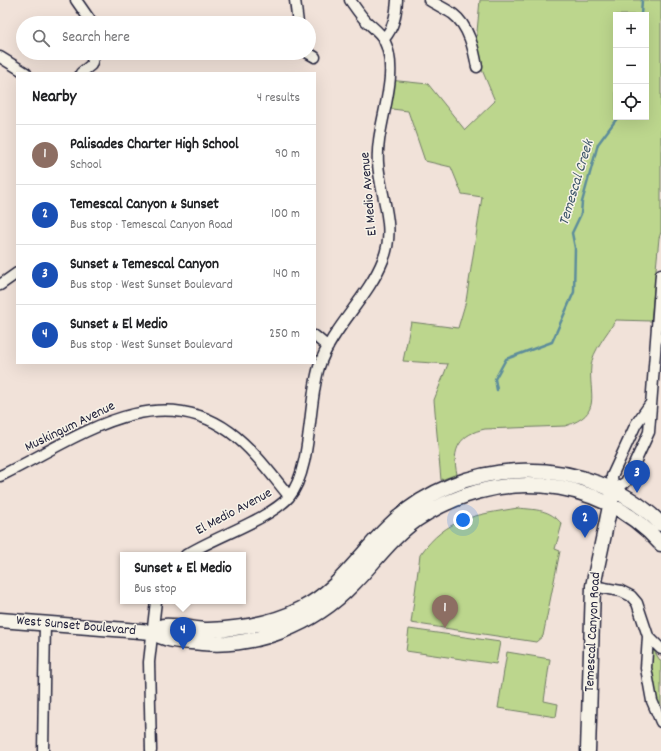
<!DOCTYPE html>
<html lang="en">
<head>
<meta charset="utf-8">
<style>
	:root { --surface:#fff; --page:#f6f6f6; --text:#202124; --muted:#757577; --line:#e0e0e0; --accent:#1f6fb2 }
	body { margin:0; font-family:Dekko,sans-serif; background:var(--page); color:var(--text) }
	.controls { position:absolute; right:12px; top:12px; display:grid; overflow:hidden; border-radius:0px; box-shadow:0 4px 16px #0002 }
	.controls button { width:36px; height:36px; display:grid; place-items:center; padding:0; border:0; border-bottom:1px solid var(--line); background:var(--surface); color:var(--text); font:20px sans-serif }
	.you { position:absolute; left:463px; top:520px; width:14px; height:14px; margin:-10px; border:3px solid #fff; border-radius:50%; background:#1a73e8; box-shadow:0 0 0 6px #1a73e833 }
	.badge { display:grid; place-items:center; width:26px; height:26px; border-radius:50%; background:var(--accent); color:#fff; font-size:13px; font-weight:700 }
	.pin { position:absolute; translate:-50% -33px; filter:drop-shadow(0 1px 2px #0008) }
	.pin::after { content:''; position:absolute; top:21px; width:14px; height:12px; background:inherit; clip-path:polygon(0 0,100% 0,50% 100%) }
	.popup { position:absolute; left:120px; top:552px; width:126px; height:52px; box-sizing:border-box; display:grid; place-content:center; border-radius:0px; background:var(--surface); filter:drop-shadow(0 1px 3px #0005); font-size:13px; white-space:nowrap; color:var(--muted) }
	.popup b { font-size:15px; color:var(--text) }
	.popup::after { content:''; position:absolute; left:50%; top:100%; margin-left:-8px; border:8px solid transparent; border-top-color:var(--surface) }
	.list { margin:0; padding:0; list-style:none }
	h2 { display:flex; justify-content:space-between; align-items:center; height:52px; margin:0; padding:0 16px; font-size:17px }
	h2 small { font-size:13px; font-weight:400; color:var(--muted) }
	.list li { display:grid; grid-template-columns:26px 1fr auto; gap:12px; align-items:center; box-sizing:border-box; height:60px; padding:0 16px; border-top:1px solid var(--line) }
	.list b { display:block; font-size:15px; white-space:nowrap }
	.list p { margin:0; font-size:13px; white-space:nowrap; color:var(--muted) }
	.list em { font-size:13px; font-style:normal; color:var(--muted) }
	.icon { flex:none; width:22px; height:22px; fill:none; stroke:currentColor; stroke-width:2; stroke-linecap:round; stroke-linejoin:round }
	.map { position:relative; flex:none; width:661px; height:751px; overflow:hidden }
	.search { position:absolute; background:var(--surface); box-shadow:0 4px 16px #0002; left:16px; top:16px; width:300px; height:44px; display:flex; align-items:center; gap:10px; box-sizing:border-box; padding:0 14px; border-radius:22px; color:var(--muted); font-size:15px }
	.panel { position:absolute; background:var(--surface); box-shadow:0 4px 16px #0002; left:16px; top:72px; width:300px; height:292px; border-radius:0px }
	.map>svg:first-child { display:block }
	.green { fill:#bcd68d; stroke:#6f7c64; fill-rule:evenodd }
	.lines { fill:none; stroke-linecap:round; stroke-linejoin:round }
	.stream { stroke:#5d8d9b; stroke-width:2.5 }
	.street-casing { stroke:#22223b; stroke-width:13 }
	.secondary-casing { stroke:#22223b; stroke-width:17 }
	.street { stroke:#f7f3e8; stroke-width:10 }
	.secondary { stroke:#f7f3e8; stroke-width:14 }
	.labels { text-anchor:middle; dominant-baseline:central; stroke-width:3; stroke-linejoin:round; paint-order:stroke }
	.street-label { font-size:14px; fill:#22223b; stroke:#f7f3e8 }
	.water-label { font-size:15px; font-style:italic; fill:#3f586b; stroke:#f7f3e8 }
</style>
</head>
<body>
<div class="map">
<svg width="661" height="751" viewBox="0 0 661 751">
	<rect width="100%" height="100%" fill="#f1e2d9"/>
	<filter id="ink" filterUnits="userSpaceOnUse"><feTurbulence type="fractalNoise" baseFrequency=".025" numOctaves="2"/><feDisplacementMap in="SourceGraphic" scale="8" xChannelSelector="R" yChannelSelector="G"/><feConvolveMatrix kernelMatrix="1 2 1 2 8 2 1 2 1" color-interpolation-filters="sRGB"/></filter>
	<g filter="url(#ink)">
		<path class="green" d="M480 0H661V232L659 238 651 321 616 320C608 332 592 352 591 366 588 394 604 414 565 426L485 429C460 434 451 449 457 474L441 480 434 400 448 364 403 361 411 322 458 328 466 301 482 197 462 194 451 167 425 161 408 111 384 108 389 80 428 84 465 130 495 101 475 53ZM616 15H646V117H616Z
			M518 508C537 510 549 509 562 524L555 549 560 551 543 636 536 642 411 623 420 555C447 517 476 515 518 508Z
			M409 629 500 642 496 664 406 651Z
			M651 646 661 662V713L650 674Z
			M507 652 550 659 544 701 558 704 556 717 498 708Z"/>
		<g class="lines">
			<path class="stream" d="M641 15 642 0
				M497 390 495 379 506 359 552 342 574 292 575 248 572 233 581 214 582 202 598 144 618 117"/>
			<g class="street-casing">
				<path id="street" d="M76 0 92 23
					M295 0 298 23
					M429 0C437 5 446 9 453 14 469 26 474 50 477 67
					M384 39C394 27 396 15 397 0
					M308 53 315 57
					M0 57 26 73
					M81 73 91 65 95 53
					M0 285 17 273
					M315 336 328 347
					M651 403 636 424 612 476 613 490 626 482 649 432 661 274
					M0 476C70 443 153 376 230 432 253 449 271 474 289 496
					M186 555C214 537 268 520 289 497 312 470 308 402 319 367 331 329 368 298 383 260 397 227 380 196 378 163 375 125 402 76 384 40 381 33 372 27 366 21 360 15 355 7 350 0
					M593 586 621 591 631 596 637 603 648 636 646 668 652 701 661 722
					M648 636 661 649
					M43 751 45 622
					M151 751 149 662 156 601"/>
			</g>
			<g class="secondary-casing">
				<path id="secondary" d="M0 620 152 632C167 642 185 641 202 643 256 648 315 624 352 585 373 564 391 538 416 520 493 468 596 472 661 544
					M152 632C155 631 159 627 163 626 173 624 196 630 208 630 240 629 272 624 301 609 339 590 359 555 388 527 461 454 588 451 661 524
					M588 751 593 586 612 497"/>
			</g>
			<use href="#street" class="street"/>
			<use href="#secondary" class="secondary"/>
		</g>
	</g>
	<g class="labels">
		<g class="street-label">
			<text transform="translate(369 194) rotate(-95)">El Medio Avenue</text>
			<text transform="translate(70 427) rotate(-26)">Muskingum Avenue</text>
			<text transform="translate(234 512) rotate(-28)">El Medio Avenue</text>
			<text transform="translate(76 626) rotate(5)">West Sunset Boulevard</text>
			<text transform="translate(593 632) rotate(-87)">Temescal Canyon Road</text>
		</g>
		<g class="water-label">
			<text transform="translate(577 183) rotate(-73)">Temescal Creek</text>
		</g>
	</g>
</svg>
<div class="controls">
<button>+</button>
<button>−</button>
<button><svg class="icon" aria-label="locate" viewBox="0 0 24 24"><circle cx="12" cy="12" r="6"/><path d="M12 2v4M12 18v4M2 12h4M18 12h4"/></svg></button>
</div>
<div class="you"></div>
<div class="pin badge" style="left:445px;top:628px;background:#8d6e63">1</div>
<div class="pin badge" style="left:585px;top:538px;background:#1a4fb4">2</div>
<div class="pin badge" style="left:637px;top:493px;background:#1a4fb4">3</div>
<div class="pin badge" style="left:183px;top:650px;background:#1a4fb4">4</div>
<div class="popup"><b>Sunset &amp; El Medio</b>Bus stop</div>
<div class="search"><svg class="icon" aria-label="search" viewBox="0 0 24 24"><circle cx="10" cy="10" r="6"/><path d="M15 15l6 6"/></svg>Search here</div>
<section class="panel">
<h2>Nearby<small>4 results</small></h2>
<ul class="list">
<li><span class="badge" style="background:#8d6e63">1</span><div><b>Palisades Charter High School</b><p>School</p></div><em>90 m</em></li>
<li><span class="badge" style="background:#1a4fb4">2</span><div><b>Temescal Canyon &amp; Sunset</b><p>Bus stop · Temescal Canyon Road</p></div><em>100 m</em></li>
<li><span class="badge" style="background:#1a4fb4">3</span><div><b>Sunset &amp; Temescal Canyon</b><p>Bus stop · West Sunset Boulevard</p></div><em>140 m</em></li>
<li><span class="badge" style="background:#1a4fb4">4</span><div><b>Sunset &amp; El Medio</b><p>Bus stop · West Sunset Boulevard</p></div><em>250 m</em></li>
</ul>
</section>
</div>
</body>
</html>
